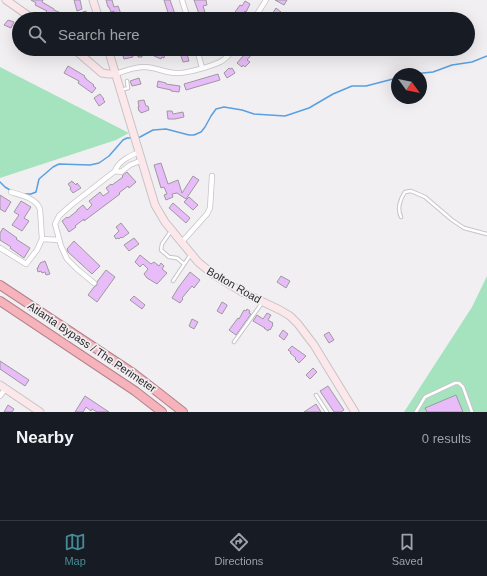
<!DOCTYPE html>
<html lang="en">
<head>
<meta charset="utf-8">
<style>
	:root { --surface:#171b24; --page:#242831; --text:#f1f3f6; --muted:#9ea1a6; --line:#363941; --accent:#458b96 }
	body { margin:0; font-family:Arial,sans-serif; background:var(--page); color:var(--text) }
	.compass { position:absolute; left:391px; top:68px; width:36px; height:36px; border-radius:50%; background:var(--surface); box-shadow:0 4px 16px #0002; rotate:123deg }
	.list { margin:0; padding:0; list-style:none }
	h2 { display:flex; justify-content:space-between; align-items:center; height:52px; margin:0; padding:0 16px; font-size:17px }
	h2 small { font-size:13px; font-weight:400; color:var(--muted) }
	.icon { flex:none; width:22px; height:22px; fill:none; stroke:currentColor; stroke-width:2; stroke-linecap:round; stroke-linejoin:round }
	.map { position:relative; flex:none; width:487px; height:412px; overflow:hidden }
	.search { position:absolute; background:var(--surface); box-shadow:0 4px 16px #0002; left:12px; right:12px; top:12px; height:44px; display:flex; align-items:center; gap:10px; box-sizing:border-box; padding:0 14px; border-radius:22px; color:var(--muted); font-size:15px }
	.sheet { height:108px; background:var(--surface) }
	nav { display:flex; justify-content:space-around; align-items:center; box-sizing:border-box; height:56px; border-top:1px solid var(--line); background:var(--surface); font-size:11px; color:var(--muted) }
	nav a { display:grid; justify-items:center; gap:2px }
	nav .on { color:var(--accent) }
	.map>svg:first-child { display:block }
	.green { fill:#a5e3bf }
	.lines { fill:none; stroke-linecap:round; stroke-linejoin:round }
	.stream { stroke:#58a0e0; stroke-width:1.5 }
	.building { fill:#e8bcf8; stroke:#9c9a9d }
	.lane-casing { stroke:#c6c3c7; stroke-width:4.5 }
	.street-casing { stroke:#c6c3c7; stroke-width:6 }
	.secondary-casing { stroke:#c6c3c7; stroke-width:9 }
	.highway-casing { stroke:#af8389; stroke-width:10 }
	.lane { stroke:#fff; stroke-width:2.5 }
	.street { stroke:#fff; stroke-width:4.5 }
	.secondary { stroke:#fce8eb; stroke-width:7 }
	.highway { stroke:#f6b3bc; stroke-width:8 }
	.labels { text-anchor:middle; dominant-baseline:central; stroke-width:3.5; stroke-linejoin:round; paint-order:stroke }
	.street-label { font-size:11px; fill:#2a292a; stroke:#f2eff3 }
</style>
</head>
<body>
<div class="map">
<svg width="487" height="412" viewBox="0 0 487 412">
	<rect width="100%" height="100%" fill="#f2eff3"/>
	<path class="green" d="M0 67 129 133 116 140 0 178Z
		M487 276V412H404L472 307Z"/>
	<g class="lines">
		<path class="stream" d="M413 74 433 72 452 65 472 62 487 56
			M137 138 140 137 153 130 166 129 189 135H194L201 132 205 127 211 116 216 109 224 107 242 110 254 114 285 116 309 108 333 94 352 86H366L397 78
			M0 182 5 187 10 190
			M25 194H31L36 192 39 179 53 167 59 164 90 165 99 163 109 156 123 140 127 138H132"/>
	</g>
	<path class="building" d="M31 0H43L42 2 54 9V10L68 16 67 19H59V18L46 12 47 11 35 5 36 3Z
		M74 0H80L82 9 77 11Z
		M106 0H112L114 7 118 6 121 14 115 16 114 11 111 12 109 7H108Z
		M164 0H170L176 17 170 19Z
		M194 0H206L207 5 203 6 207 19H201Z
		M275 0H287L284 5Z
		M245 1 250 4 246 12 245 11 243 13 239 19H232L234 16 233 15 240 5 242 6Z
		M276 8 281 12 276 19H269Z
		M86 11 88 19H82L80 13Z
		M8 20 14 22 11 28 4 25Z
		M138 49H155L165 53 164 58 162 57 161 59 152 55H142V57H138Z
		M249 49H256L253 55 252 54 247 60 250 62 245 67 243 65 242 67 237 63 244 55 245 56Z
		M131 50 133 57 124 59 122 53Z
		M186 51 189 61 183 62 180 53Z
		M68 66 85 76 84 77 86 78V79L94 85 93 86 96 88 92 93 78 83 79 81 64 73Z
		M229 68 230 69 232 68 235 73 227 78 224 73Z
		M218 74 220 80 186 90 184 84Z
		M139 78 141 84 132 86 130 81Z
		M158 81 166 83V84L180 86 179 92 171 91V90L157 87Z
		M100 94 104 99H103L105 102 99 106 94 98Z
		M144 100 146 106H148L149 110 141 113 140 111H139L138 107H139L138 101Z
		M167 111H172L173 114 183 112 184 117 175 119H168Z
		M161 163 168 184 178 180 182 193 193 176 199 180 186 199 177 193 172 194 173 197 166 200 164 195 167 194 164 187 161 188 154 165Z
		M127 172 136 182 129 188 128 186 119 193 120 194 84 221V219L75 226 76 227 69 232 62 221 67 217 68 218 77 211V210L83 205 87 210 92 205 89 201 100 192 103 196 109 192 106 188 111 184 112 185 123 177 122 176Z
		M72 181V182H73L76 185 77 183 81 188 73 193 70 189 71 188 68 184Z
		M0 195 11 202 5 212 0 209Z
		M189 197 198 205 193 210 184 202Z
		M21 201 31 207 24 218 29 221 22 231 12 225 19 215 14 212Z
		M173 203 190 218 186 223 169 208Z
		M121 223 129 233 122 238 121 237 119 239 118 238 116 239 114 236 119 231 116 227Z
		M3 228 17 238 16 239 30 248 24 258 10 248 11 247 0 240V233Z
		M134 238 139 244 129 251 124 245Z
		M74 241 100 266 92 274 68 252 67 249Z
		M140 255 151 264 154 262 159 266 161 263 164 266 162 269 167 273 157 284 147 278 144 274 148 269 143 264 140 267 135 262Z
		M45 261 50 274 46 275 45 272 42 273 41 271 38 272 37 268 39 267 38 266 40 264V263Z
		M106 270 115 277 97 302 88 295 94 287 97 285V282Z
		M190 272 200 280 194 288 192 286 182 298 183 299 180 303 172 298 178 288Z
		M281 276 290 281 286 288 277 282Z
		M134 296 145 305 142 309 130 300Z
		M222 302 227 305V306L222 314 217 311Z
		M247 309 250 311 249 313 251 314 236 335 229 330 238 318 239 319 244 310 246 311Z
		M267 313 271 315 268 320 273 323 272 324 273 325 270 330 269 329 268 331 264 328H265L253 321 257 315 263 319Z
		M192 319 198 322 194 329 189 326Z
		M283 330 288 334 284 340 279 336Z
		M329 332 334 340 329 343 324 335Z
		M292 346 306 356 299 363 295 359 296 358 290 353 291 352 288 350Z
		M0 361 29 380 25 386 0 369Z
		M313 368 317 372 310 379 306 375Z
		M328 386 344 410 341 412H334L320 391Z
		M456 395 463 412H427L425 408Z
		M85 396 109 412H97L92 409 91 411 86 407 83 412H75Z
		M316 404 321 412H304Z
		M8 405 14 409 12 412H4Z"/>
	<g class="lines">
		<g class="lane-casing">
			<path id="lane" d="M121 90 128 88 127 81
				M401 217C397 209 400 199 405 192L411 191 425 197 452 220 464 228 487 234
				M171 231 162 244 161 250 169 257 177 258 184 264
				M173 281 191 254
				M234 342 262 303
				M316 395 327 412
				M416 412 425 397 455 383H459L463 387 472 412"/>
		</g>
		<g class="street-casing">
			<path id="street" d="M182 0 188 19
				M254 19 266 0
				M197 49 202 68
				M116 74C124 71 134 67 143 67 154 66 164 73 176 73 186 74 211 66 220 62 226 59 230 54 233 49
				M115 171 121 172 130 165 142 160
				M42 239 59 240
				M181 243 207 214 210 208 212 176
				M0 248 26 264 37 250 42 239 40 209C36 198 21 195 11 192
				M94 283 77 269 67 259 61 246 55 224 59 216 70 206 115 171C118 162 130 155 140 152
				M0 396 5 389"/>
		</g>
		<g class="secondary-casing">
			<path id="secondary" d="M6 0 33 19
				M93 0 99 19
				M74 49 102 73 108 74H116
				M108 49 155 205 165 222 198 262 214 275 242 292 280 310 290 316 298 324 314 345 355 412
				M0 385 40 412"/>
		</g>
		<g class="highway-casing">
			<path id="highway" d="M0 285 133 373 164 397 183 412
				M0 301 135 391 162 412"/>
		</g>
		<use href="#lane" class="lane"/>
		<use href="#street" class="street"/>
		<use href="#secondary" class="secondary"/>
		<use href="#highway" class="highway"/>
	</g>
	<g class="labels">
		<g class="street-label">
			<text transform="translate(234 285) rotate(30)">Bolton Road</text>
			<text transform="translate(92 347) rotate(34)">Atlanta Bypass / The Perimeter</text>
		</g>
	</g>
</svg>
<svg class="compass" viewBox="-18 -18 36 36"><path d="M0-13l5 13h-10z" fill="#e53935"/><path d="M0 13l5-13h-10z" fill="#9ea1a6"/></svg>
<div class="search"><svg class="icon" aria-label="search" viewBox="0 0 24 24"><circle cx="10" cy="10" r="6"/><path d="M15 15l6 6"/></svg>Search here</div>
</div>
<section class="sheet">
<h2>Nearby<small>0 results</small></h2>
<ul class="list">
</ul>
</section>
<nav>
<a class="on"><svg class="icon" aria-label="map" viewBox="0 0 24 24"><path d="M3 6l6-2 6 2 6-2v14l-6 2-6-2-6 2zM9 4v14M15 6v14"/></svg>Map</a>
<a><svg class="icon" aria-label="directions" viewBox="0 0 24 24"><path d="M12 3l9 9-9 9-9-9zM9 14v-3h6M13 9l2 2-2 2"/></svg>Directions</a>
<a><svg class="icon" aria-label="saved" viewBox="0 0 24 24"><path d="M7 4h10v16l-5-4-5 4z"/></svg>Saved</a>
</nav>
</body>
</html>
